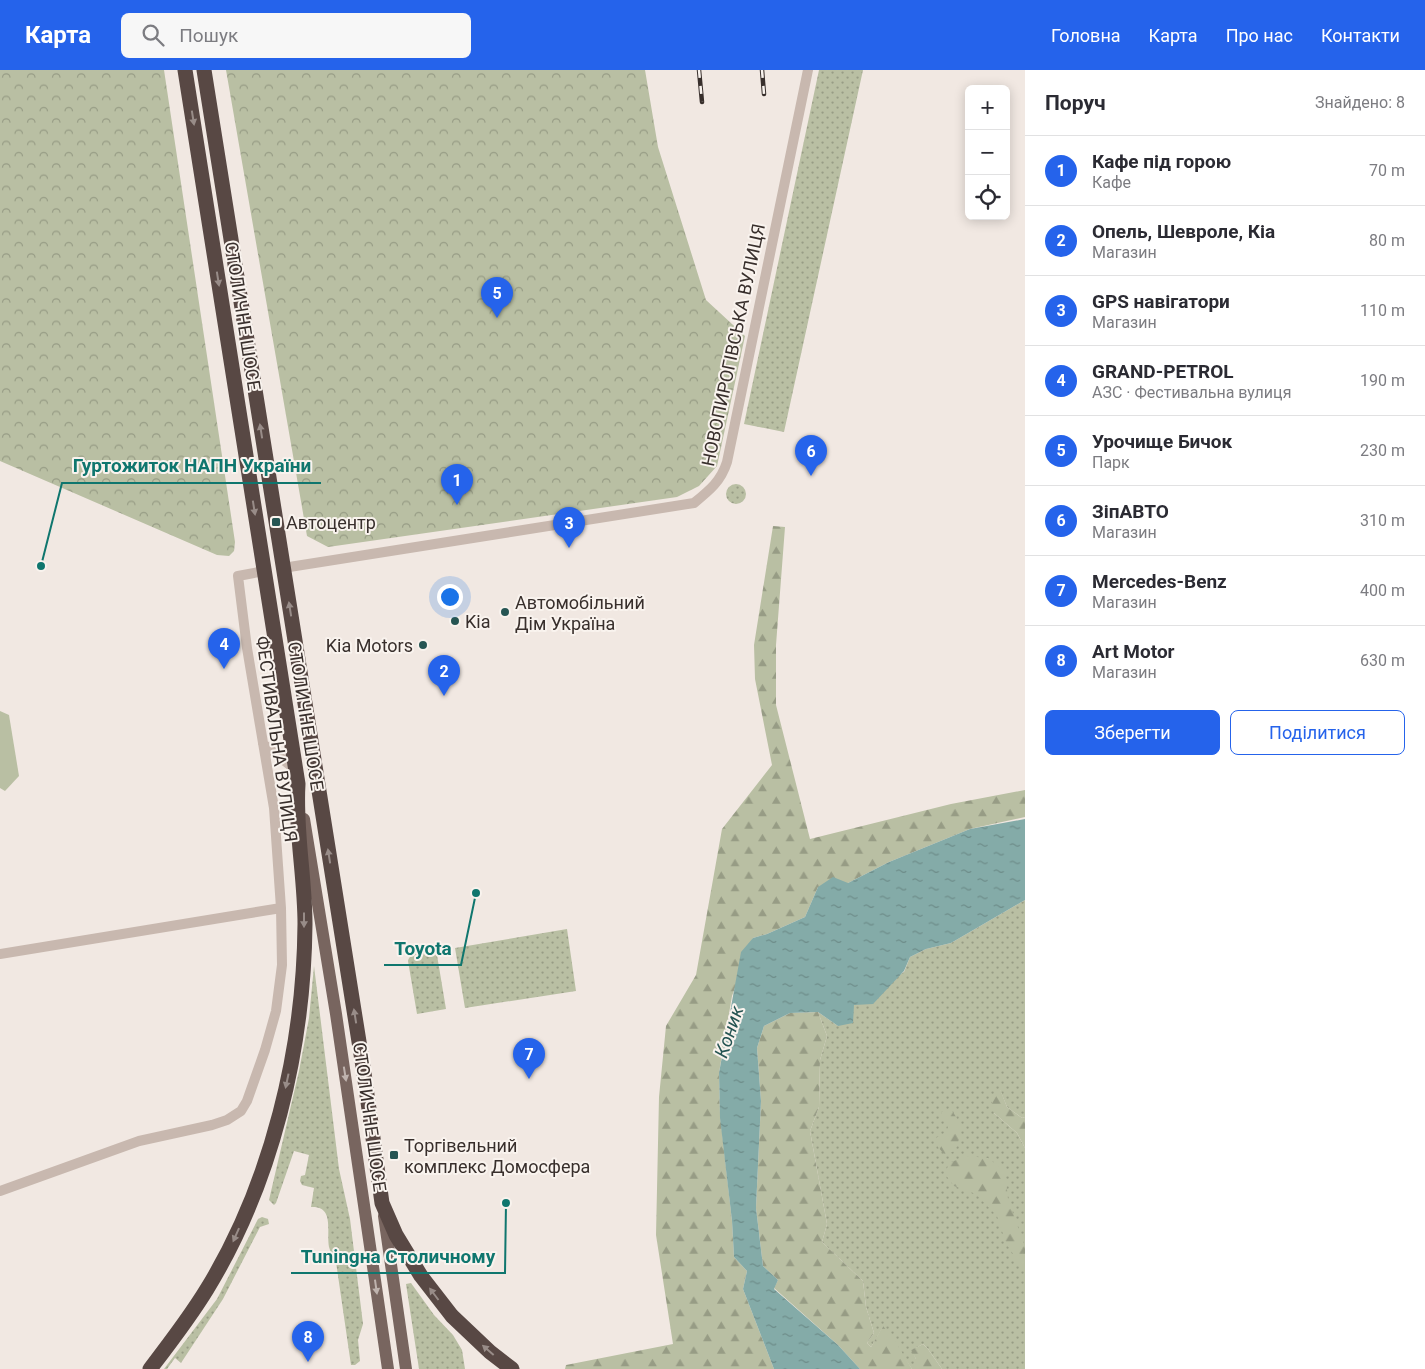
<!DOCTYPE html>
<html lang="uk">
<head>
<meta charset="utf-8">
<style>
	:root { --surface:#fff; --page:#f7f7f7; --text:#2b2b33; --muted:#7c7c81; --line:#e1e1e2; --accent:#2563eb }
	body { margin:0; font-family:Roboto,sans-serif; background:var(--page); color:var(--text) }
	.controls { position:absolute; right:15px; top:15px; display:grid; overflow:hidden; border-radius:8px; box-shadow:0 2px 12px #0003 }
	.controls button { width:45px; height:45px; display:grid; place-items:center; padding:0; border:0; border-bottom:1px solid var(--line); background:var(--surface); color:var(--text); font:25px sans-serif }
	.you { position:absolute; left:449px; top:526px; width:18px; height:18px; margin:-12px; border:4px solid #fff; border-radius:50%; background:#1a73e8; box-shadow:0 0 0 8px #1a73e833 }
	.badge { display:grid; place-items:center; width:32px; height:32px; border-radius:50%; background:var(--accent); color:#fff; font-size:16px; font-weight:700 }
	.pin { position:absolute; translate:-50% -41px; filter:drop-shadow(0 1px 2px #0008) }
	.pin::after { content:''; position:absolute; top:26px; width:18px; height:15px; background:inherit; clip-path:polygon(0 0,100% 0,50% 100%) }
	.list { margin:0; padding:0; list-style:none }
	h2 { display:flex; justify-content:space-between; align-items:center; height:65px; margin:0; padding:0 20px; font-size:21px }
	h2 small { font-size:16px; font-weight:400; color:var(--muted) }
	.list li { display:grid; grid-template-columns:32px 1fr auto; gap:15px; align-items:center; box-sizing:border-box; height:70px; padding:0 20px; border-top:1px solid var(--line) }
	.list b { display:block; font-size:19px; white-space:nowrap }
	.list p { margin:0; font-size:16px; white-space:nowrap; color:var(--muted) }
	.list em { font-size:16px; font-style:normal; color:var(--muted) }
	.actions { display:flex; gap:10px; padding:15px 20px }
	.actions a { flex:1; padding:11px 0; border:1px solid var(--accent); border-radius:8px; text-align:center; font-size:18px; color:var(--accent) }
	.actions .main { background:var(--accent); color:#fff }
	.icon { flex:none; width:28px; height:28px; fill:none; stroke:currentColor; stroke-width:2; stroke-linecap:round; stroke-linejoin:round }
	.map { position:relative; flex:none; width:1025px; height:1299px; overflow:hidden }
	header { display:flex; align-items:center; gap:30px; box-sizing:border-box; height:70px; padding:0 25px; background:var(--accent); color:#fff }
	header strong { font-size:24px }
	nav { display:flex; gap:28px; margin-inline-start:auto; font-size:18px }
	.search { width:350px; height:45px; background:var(--page); display:flex; align-items:center; gap:12px; box-sizing:border-box; padding:0 18px; border-radius:8px; color:var(--muted); font-size:19px }
	main { display:flex }
	aside { flex:1; background:var(--surface) }
	.map>svg:first-child { display:block }
	.grass { fill:url(#grass-dots) }
	.forest { fill:url(#forest-firs) }
	.park { fill:url(#park-crowns) }
	.pitch { fill:#b9bfa3 }
	.water { fill:url(#water-ripples) }
	.lines { fill:none; stroke-linecap:round; stroke-linejoin:round }
	.street { stroke:#c8b8af; stroke-width:10 }
	.primary { stroke:#78655f; stroke-width:12 }
	.highway { stroke:#584844; stroke-width:15 }
	.rail-casing { stroke:#382f2c; stroke-width:4.5 }
	.rail { stroke:#f9f3ee; stroke-width:2.5; stroke-dasharray:8; stroke-linecap:butt }
	.oneway { fill:#988c88 }
	.oneway2 { fill:#bfb3ae }
	.poi-dot { fill:#265553; stroke:#f9f3ee; stroke-width:2 }
	.labels { text-anchor:middle; dominant-baseline:central; stroke-width:4; stroke-linejoin:round; paint-order:stroke }
	.street-label { font-size:18px; fill:#382f2c; stroke:#f9f3ee }
	.poi-label { font-size:18px; fill:#382f2c; stroke:#f9f3ee; text-anchor:start }
	.water-label { font-size:19px; font-style:italic; fill:#265553; stroke:#f9f3ee }
	.leader { fill:none; stroke:#0f766e; stroke-width:2 }
	.callout-dot { fill:#0f766e; stroke:#f9f3ee; stroke-width:2 }
	.callout-label { font-size:19px; text-anchor:middle; font-weight:bold; fill:#0f766e; stroke:#f9f3ee; stroke-width:4; stroke-linejoin:round; paint-order:stroke }
</style>
</head>
<body>
<header>
<strong>Карта</strong>
<div class="search"><svg class="icon" aria-label="search" viewBox="0 0 24 24"><circle cx="10" cy="10" r="6"/><path d="M15 15l6 6"/></svg>Пошук</div>
<nav><a>Головна</a><a>Карта</a><a>Про нас</a><a>Контакти</a></nav>
</header>
<main>
<div class="map">
<svg width="1025" height="1299" viewBox="0 0 1025 1299">
	<defs>
		<pattern id="grass-dots" width="8" height="8" patternUnits="userSpaceOnUse" patternTransform="scale(1.25)"><rect width="8" height="8" fill="#b9bfa3"/><path d="M2 2h.1M6 6h.1" fill="none" stroke="#979c85" stroke-width="1.8" stroke-linecap="round"/></pattern>
		<pattern id="forest-firs" width="22" height="20" patternUnits="userSpaceOnUse" patternTransform="scale(1.25)"><rect width="22" height="20" fill="#b9bfa3"/><path d="M5 1l3.5 6h-7zM16 11l3.5 6h-7z" fill="#979c85"/></pattern>
		<pattern id="park-crowns" width="20" height="18" patternUnits="userSpaceOnUse" patternTransform="scale(1.25)"><rect width="20" height="18" fill="#b9bfa3"/><path d="M2 6a3 3 0 1 1 6 0M12 15a3 3 0 1 1 6 0" fill="none" stroke="#979c85"/></pattern>
		<pattern id="water-ripples" width="26" height="14" patternUnits="userSpaceOnUse" patternTransform="scale(1.25)"><rect width="26" height="14" fill="#84aba8"/><path d="M2 4q2-2 4 0t4 0M15 11q2-2 4 0t4 0" fill="none" stroke="#6d8c89"/></pattern>
	</defs>
	<rect width="100%" height="100%" fill="#f1e8e2"/>
	<path class="grass" d="M819 0H863L784 362 744 354Z
		M726 424a10 10 0 1 1 20 0a10 10 0 1 1-20 0Z
		M1025 830V1047L1022 1048 1007 1037 1000 1020 994 1043 1017 1063 1025 1078V1299H942L928 1279 923 1274 912 1280 916 1289V1299H912L883 1257 871 1277 867 1273 874 1263 866 1237 863 1211 822 1172 827 1154 810 1061 819 1037 820 990 827 966 818 942 838 956 854 935 904 902 910 887 926 879 951 873Z
		M567 859 576 921 465 938 455 878Z
		M436 879 446 939 417 944 408 891C411 880 426 881 436 879Z
		M314 896 339 1099 350 1149 363 1254 358 1270 360 1291 355 1295H351L336 1192C334 1187 330 1182 329 1177 326 1161 335 1136 311 1137L314 1118 302 1115 300 1111 301 1106 305 1105 309 1085 294 1081 276 1133 274 1135 269 1130 299 1001 309 948Z
		M262 1147 268 1149 269 1154 260 1157 223 1229 181 1293 175 1288 167 1299H164L217 1229 258 1149Z
		M411 1213 434 1245 453 1265 462 1280 465 1299H419L406 1214Z"/>
	<path class="forest" d="M773 456 785 457 776 575V635L810 769 951 734 1025 720V747L970 759 889 792 848 813 818 817 805 847 767 864 753 868 732 926 719 1003 720 1044 732 1151 734 1187 747 1201 743 1219 774 1299H565L566 1295 673 1274 656 1165 659 1027 666 956 696 905 722 759 772 695 755 609 754 575Z
		M818 942 827 966 820 990 819 1037 810 1061 827 1154 822 1172 863 1211 866 1237 874 1263 867 1273 871 1277 883 1256 895 1271 912 1299H860L838 1275 774 1218 778 1210 763 1196 756 1138 761 1031 757 978 764 956 790 943Z
		M1000 1019 1007 1037 1022 1048 1025 1047V1078L1017 1063 994 1043 991 1027Z
		M950 1038C963 1056 963 1060 955 1081L944 1084 938 1077 936 1068 946 1062 948 1057 941 1042Z
		M966 1086 988 1088 1005 1101 1008 1129 1025 1177V1197L1022 1198 1006 1173 997 1146 976 1124 954 1116 945 1104 949 1093Z
		M923 1274 928 1279 942 1299H916V1289L911 1280Z"/>
	<path class="park" d="M0 0H164L235 472 234 481 229 486 217 485 0 391Z
		M226 0H645L658 77 706 230 745 266 717 396 699 416 677 427 328 477 307 466Z"/>
	<path class="pitch" d="M0 641 9 645 19 706 5 721 0 718Z"/>
	<path class="water" d="M1025 749V830L951 873 926 879 910 887 904 901 873 934 854 935 853 953 838 956 818 942 790 943 764 956 757 978 761 1031 756 1138 763 1196 778 1210 774 1219 838 1275 860 1299H774L743 1219 747 1201 734 1187 732 1151 720 1048 719 1003 741 882 753 868 767 864 805 847 818 817 833 807 848 813 889 792 970 759Z"/>
	<g class="lines">
		<path class="street" d="M283 498 694 433C710 420 721 411 727 392L808 0
			M263 674 295 699
			M0 884 281 838
			M0 1121 139 1071 212 1055 227 1050 241 1041 247 1031 265 980 276 941 282 895 281 838 274 738 247 578 238 506 264 501"/>
		<path class="primary" d="M304 749 336 944 388 1299
			M384 1146 406 1299"/>
		<path class="highway" d="M204 0 364 1003 382 1133 396 1165 421 1206 452 1246 490 1282 512 1299
			M150 1299C170 1273 190 1247 207 1219 272 1113 304 978 305 854 305 807 295 761 298 714L185 0"/>
		<g class="rail-casing">
			<path id="rail" d="M699 0 702 32
				M762 0 764 24"/>
		</g>
		<use href="#rail" class="rail"/>
	</g>
	<defs><path id="oneway-solid" d="M-6-.8H1V-3.2L6.5 0L1 3.2V.8H-6Z" transform="scale(1.25)"/></defs>
	<g class="oneway">
		<use href="#oneway-solid" transform="translate(193 48) rotate(81)"/>
		<use href="#oneway-solid" transform="translate(218 209) rotate(81)"/>
		<use href="#oneway-solid" transform="translate(261 361) rotate(-99)"/>
		<use href="#oneway-solid" transform="translate(254 438) rotate(81)"/>
		<use href="#oneway-solid" transform="translate(290 539) rotate(-99)"/>
		<use href="#oneway-solid" transform="translate(329 786) rotate(-99)"/>
		<use href="#oneway-solid" transform="translate(304 850) rotate(90)"/>
		<use href="#oneway-solid" transform="translate(355 946) rotate(-99)"/>
		<use href="#oneway-solid" transform="translate(287 1011) rotate(102)"/>
		<use href="#oneway-solid" transform="translate(236 1165) rotate(114)"/>
		<use href="#oneway-solid" transform="translate(434 1224) rotate(-127)"/>
		<use href="#oneway-solid" transform="translate(488 1280) rotate(-139)"/>
	</g>
	<g class="oneway2">
		<use href="#oneway-solid" transform="translate(345 1004) rotate(81)"/>
		<use href="#oneway-solid" transform="translate(376 1217) rotate(82)"/>
	</g>
	<g class="poi-dot">
		<rect x="271" y="447" width="10" height="10" rx="2.5"/>
		<circle cx="505" cy="542" r="5"/>
		<circle cx="455" cy="551" r="5"/>
		<circle cx="423" cy="575" r="5"/>
		<rect x="389" y="1080" width="10" height="10" rx="2.5"/>
	</g>
	<g class="labels">
		<g class="street-label">
			<text transform="translate(243 246) rotate(81)">СТОЛИЧНЕ ШОСЕ</text>
			<text transform="translate(733 275) rotate(-78)">НОВОПИРОГІВСЬКА ВУЛИЦЯ</text>
			<text transform="translate(306 646) rotate(81)">СТОЛИЧНЕ ШОСЕ</text>
			<text transform="translate(277 669) rotate(82)">ФЕСТИВАЛЬНА ВУЛИЦЯ</text>
			<text transform="translate(370 1047) rotate(82)">СТОЛИЧНЕ ШОСЕ</text>
		</g>
		<g class="poi-label">
			<text x="286" y="452">Автоцентр</text>
			<text x="515" y="532">Автомобільний<tspan x="515" dy="21">Дім Україна</tspan></text>
			<text x="465" y="551">Kia</text>
			<text x="413" y="575" text-anchor="end">Kia Motors</text>
			<text x="404" y="1075">Торгівельний<tspan x="404" dy="21">комплекс Домосфера</tspan></text>
		</g>
		<g class="water-label">
			<text transform="translate(729 962) rotate(-71)">Коник</text>
		</g>
	</g>
	<path class="leader" d="M41 496L62 413H321M476 823L461 895H384M506 1133L505 1203H291"/>
	<g class="callout-dot">
		<circle cx="41" cy="496" r="5"/>
		<circle cx="476" cy="823" r="5"/>
		<circle cx="506" cy="1133" r="5"/>
	</g>
	<g class="callout-label">
		<text x="192" y="402">Гуртожиток НАПН України</text>
		<text x="423" y="885">Toyota</text>
		<text x="398" y="1193">Tuningна Столичному</text>
	</g>
</svg>
<div class="controls">
<button>+</button>
<button>−</button>
<button><svg class="icon" aria-label="locate" viewBox="0 0 24 24"><circle cx="12" cy="12" r="6"/><path d="M12 2v4M12 18v4M2 12h4M18 12h4"/></svg></button>
</div>
<div class="you"></div>
<div class="pin badge" style="left:457px;top:435px">1</div>
<div class="pin badge" style="left:444px;top:626px">2</div>
<div class="pin badge" style="left:569px;top:478px">3</div>
<div class="pin badge" style="left:224px;top:599px">4</div>
<div class="pin badge" style="left:497px;top:248px">5</div>
<div class="pin badge" style="left:811px;top:406px">6</div>
<div class="pin badge" style="left:529px;top:1009px">7</div>
<div class="pin badge" style="left:308px;top:1292px">8</div>
</div>
<aside>
<h2>Поруч<small>Знайдено: 8</small></h2>
<ul class="list">
<li><span class="badge">1</span><div><b>Кафе під горою</b><p>Кафе</p></div><em>70 m</em></li>
<li><span class="badge">2</span><div><b>Опель, Шевроле, Кіа</b><p>Магазин</p></div><em>80 m</em></li>
<li><span class="badge">3</span><div><b>GPS навігатори</b><p>Магазин</p></div><em>110 m</em></li>
<li><span class="badge">4</span><div><b>GRAND-PETROL</b><p>АЗС · Фестивальна вулиця</p></div><em>190 m</em></li>
<li><span class="badge">5</span><div><b>Урочище Бичок</b><p>Парк</p></div><em>230 m</em></li>
<li><span class="badge">6</span><div><b>ЗіпАВТО</b><p>Магазин</p></div><em>310 m</em></li>
<li><span class="badge">7</span><div><b>Mercedes-Benz</b><p>Магазин</p></div><em>400 m</em></li>
<li><span class="badge">8</span><div><b>Art Motor</b><p>Магазин</p></div><em>630 m</em></li>
</ul>
<div class="actions"><a class="main">Зберегти</a><a>Поділитися</a></div>
</aside>
</main>
</body>
</html>
